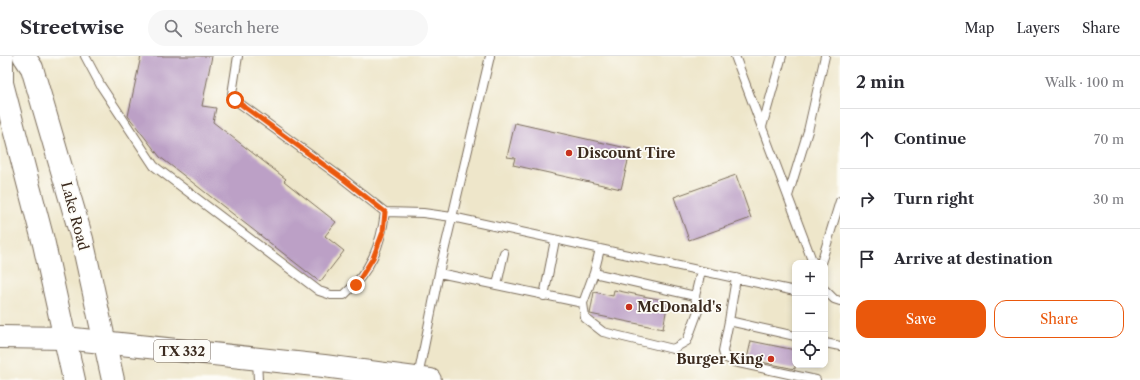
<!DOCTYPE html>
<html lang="en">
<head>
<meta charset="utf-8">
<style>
	:root { --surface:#fff; --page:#f7f7f7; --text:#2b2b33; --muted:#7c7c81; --line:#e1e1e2; --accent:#ea580c }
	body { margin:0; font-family:"Libre Caslon Text",serif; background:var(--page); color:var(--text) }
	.controls { position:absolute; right:12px; bottom:12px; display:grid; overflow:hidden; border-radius:8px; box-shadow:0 2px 6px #0003 }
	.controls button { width:36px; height:36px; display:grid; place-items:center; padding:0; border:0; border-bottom:1px solid var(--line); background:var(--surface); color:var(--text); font:20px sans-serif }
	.stop { position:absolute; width:12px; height:12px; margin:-9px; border:3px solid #ea580c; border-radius:50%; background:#fff }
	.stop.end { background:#ea580c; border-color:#fff; box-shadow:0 1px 4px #0008 }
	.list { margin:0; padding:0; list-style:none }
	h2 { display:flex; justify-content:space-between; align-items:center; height:52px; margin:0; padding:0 16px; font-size:17px }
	h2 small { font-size:13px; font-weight:400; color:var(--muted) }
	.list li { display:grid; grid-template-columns:26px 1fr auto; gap:12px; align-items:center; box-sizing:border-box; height:60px; padding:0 16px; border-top:1px solid var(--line) }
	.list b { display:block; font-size:15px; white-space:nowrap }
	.list em { font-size:13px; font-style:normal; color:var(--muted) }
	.actions { display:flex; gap:8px; padding:12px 16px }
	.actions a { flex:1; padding:9px 0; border:1px solid var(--accent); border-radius:12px; text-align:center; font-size:14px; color:var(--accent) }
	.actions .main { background:var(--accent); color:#fff }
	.icon { flex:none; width:22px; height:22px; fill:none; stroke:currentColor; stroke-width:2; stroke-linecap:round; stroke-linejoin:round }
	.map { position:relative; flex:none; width:840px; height:324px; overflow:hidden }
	header { display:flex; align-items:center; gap:24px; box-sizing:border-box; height:56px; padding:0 20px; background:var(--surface); border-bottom:1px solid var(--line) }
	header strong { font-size:19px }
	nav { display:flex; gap:22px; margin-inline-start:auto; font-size:14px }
	.search { width:280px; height:36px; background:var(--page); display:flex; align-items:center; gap:10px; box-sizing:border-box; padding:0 14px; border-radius:22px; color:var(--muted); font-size:15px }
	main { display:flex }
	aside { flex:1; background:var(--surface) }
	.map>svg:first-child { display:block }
	.building { fill:#bca0c6 }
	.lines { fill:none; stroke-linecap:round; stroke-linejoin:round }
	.lane-casing { stroke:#7a6c5a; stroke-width:10 }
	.secondary-casing { stroke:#7a6c5a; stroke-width:24 }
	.primary-casing { stroke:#7a6c5a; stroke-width:24 }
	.lane { stroke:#fff; stroke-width:8 }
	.secondary { stroke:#fff; stroke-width:22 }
	.primary { stroke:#fff; stroke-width:22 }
	.route { stroke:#ea580c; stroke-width:5 }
	.poi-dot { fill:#c8321e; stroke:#fdfcf7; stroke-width:1.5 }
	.labels { text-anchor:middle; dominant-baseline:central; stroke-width:3.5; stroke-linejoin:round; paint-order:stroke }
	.shield { fill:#fdfcf7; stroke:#75695f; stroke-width:1 }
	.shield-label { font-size:13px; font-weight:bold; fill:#3b2a1e }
	.poi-label { font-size:14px; font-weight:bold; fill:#3b2a1e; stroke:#fdfcf7; text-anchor:start }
	.street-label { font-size:14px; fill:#3b2a1e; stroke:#fdfcf7 }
</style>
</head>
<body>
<header>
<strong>Streetwise</strong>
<div class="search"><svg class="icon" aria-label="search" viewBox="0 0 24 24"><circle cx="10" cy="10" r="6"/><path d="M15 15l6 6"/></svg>Search here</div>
<nav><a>Map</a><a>Layers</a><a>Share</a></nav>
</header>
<main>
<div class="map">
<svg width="840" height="324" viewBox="0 0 840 324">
	<rect width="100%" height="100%" fill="#fdfcf7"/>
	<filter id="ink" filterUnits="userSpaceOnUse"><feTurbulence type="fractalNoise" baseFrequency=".025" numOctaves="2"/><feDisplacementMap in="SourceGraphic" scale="8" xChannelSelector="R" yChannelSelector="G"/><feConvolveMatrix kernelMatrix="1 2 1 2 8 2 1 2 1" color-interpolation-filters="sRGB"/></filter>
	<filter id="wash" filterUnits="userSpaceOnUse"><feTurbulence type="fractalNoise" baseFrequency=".012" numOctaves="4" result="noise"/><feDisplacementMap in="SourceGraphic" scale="16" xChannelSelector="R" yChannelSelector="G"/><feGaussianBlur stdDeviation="0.9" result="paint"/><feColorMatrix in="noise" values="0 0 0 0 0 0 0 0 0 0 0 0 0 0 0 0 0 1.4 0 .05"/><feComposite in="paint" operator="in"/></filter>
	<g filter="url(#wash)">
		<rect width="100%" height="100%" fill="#eee6ca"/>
		<g id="blocks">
			<path class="building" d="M141 0H212L202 50 216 52 213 66 286 123 284 125 336 166 325 180 344 195 320 226 160 101 128 60Z
				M515 67 631 93 621 133 513 109 515 102 507 101Z
				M736 119 751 162 689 184 674 141Z
				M614 234 668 245 663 273 590 258 594 236 613 240Z
				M751 285 795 294V313L747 303Z"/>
		</g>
	</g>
	<g filter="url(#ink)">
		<use href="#blocks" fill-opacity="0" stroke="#7a6c5a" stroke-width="1"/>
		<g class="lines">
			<g class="lane-casing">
				<path id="lane" d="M85 0 101 30 154 110 319 235 331 239H344C370 216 381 190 385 156
					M238 0 232 38 235 44 342 122 385 156 423 157 452 161 795 235
					M735 0 813 207
					M762 71 782 0
					M788 140 808 75 825 0
					M821 207 840 145
					M439 217 583 247 585 262 603 276 673 293 687 285 698 255 695 240 701 215
					M594 217 695 240
					M736 222 729 265 723 295C724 302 728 303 734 306L816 324
					M497 229 504 197
					M825 234 834 243 840 245
					M544 240 555 184
					M583 247 594 217 600 193
					M729 265 795 280
					M825 287 840 290
					M257 304 258 324
					M418 321 439 217 490 0"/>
			</g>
			<g class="secondary-casing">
				<path id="secondary" d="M2 0V27L44 188 74 324
					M24 0 32 12 82 183 113 324"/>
			</g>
			<g class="primary-casing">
				<path id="primary" d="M0 281 65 282 324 310 430 324"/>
			</g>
			<use href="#lane" class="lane"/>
			<use href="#secondary" class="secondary"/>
			<use href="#primary" class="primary"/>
		</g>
	</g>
	<g class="lines" filter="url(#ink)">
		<path class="route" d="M235 44 342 122 385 156 383 176 373 202 356 229"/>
	</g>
	<g class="poi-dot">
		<circle cx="569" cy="97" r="4"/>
		<circle cx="629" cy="251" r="4"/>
		<circle cx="771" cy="303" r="4"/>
	</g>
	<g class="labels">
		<rect class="shield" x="154" y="284" width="56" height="22" rx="3"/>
		<g class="shield-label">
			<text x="182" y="295">TX 332</text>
		</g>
		<g class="poi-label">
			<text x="577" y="97">Discount Tire</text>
			<text x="637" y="251">McDonald's</text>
			<text x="763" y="303" text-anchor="end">Burger King</text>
		</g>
		<g class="street-label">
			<text transform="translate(75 160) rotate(75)">Lake Road</text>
		</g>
	</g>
</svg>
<div class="controls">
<button>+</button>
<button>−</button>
<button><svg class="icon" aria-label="locate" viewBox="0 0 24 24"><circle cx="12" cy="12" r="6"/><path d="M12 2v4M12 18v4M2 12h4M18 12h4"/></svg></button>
</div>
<div class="stop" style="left:235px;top:44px"></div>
<div class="stop end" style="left:356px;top:229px"></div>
</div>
<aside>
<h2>2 min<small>Walk · 100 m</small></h2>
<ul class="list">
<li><svg class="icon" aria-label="ahead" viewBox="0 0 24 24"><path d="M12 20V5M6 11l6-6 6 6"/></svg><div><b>Continue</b></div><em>70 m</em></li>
<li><svg class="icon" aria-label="right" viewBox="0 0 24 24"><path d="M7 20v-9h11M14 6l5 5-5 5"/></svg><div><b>Turn right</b></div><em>30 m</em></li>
<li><svg class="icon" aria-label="arrive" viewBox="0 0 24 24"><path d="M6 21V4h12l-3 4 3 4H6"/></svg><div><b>Arrive at destination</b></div></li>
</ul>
<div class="actions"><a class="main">Save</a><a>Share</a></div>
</aside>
</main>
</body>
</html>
